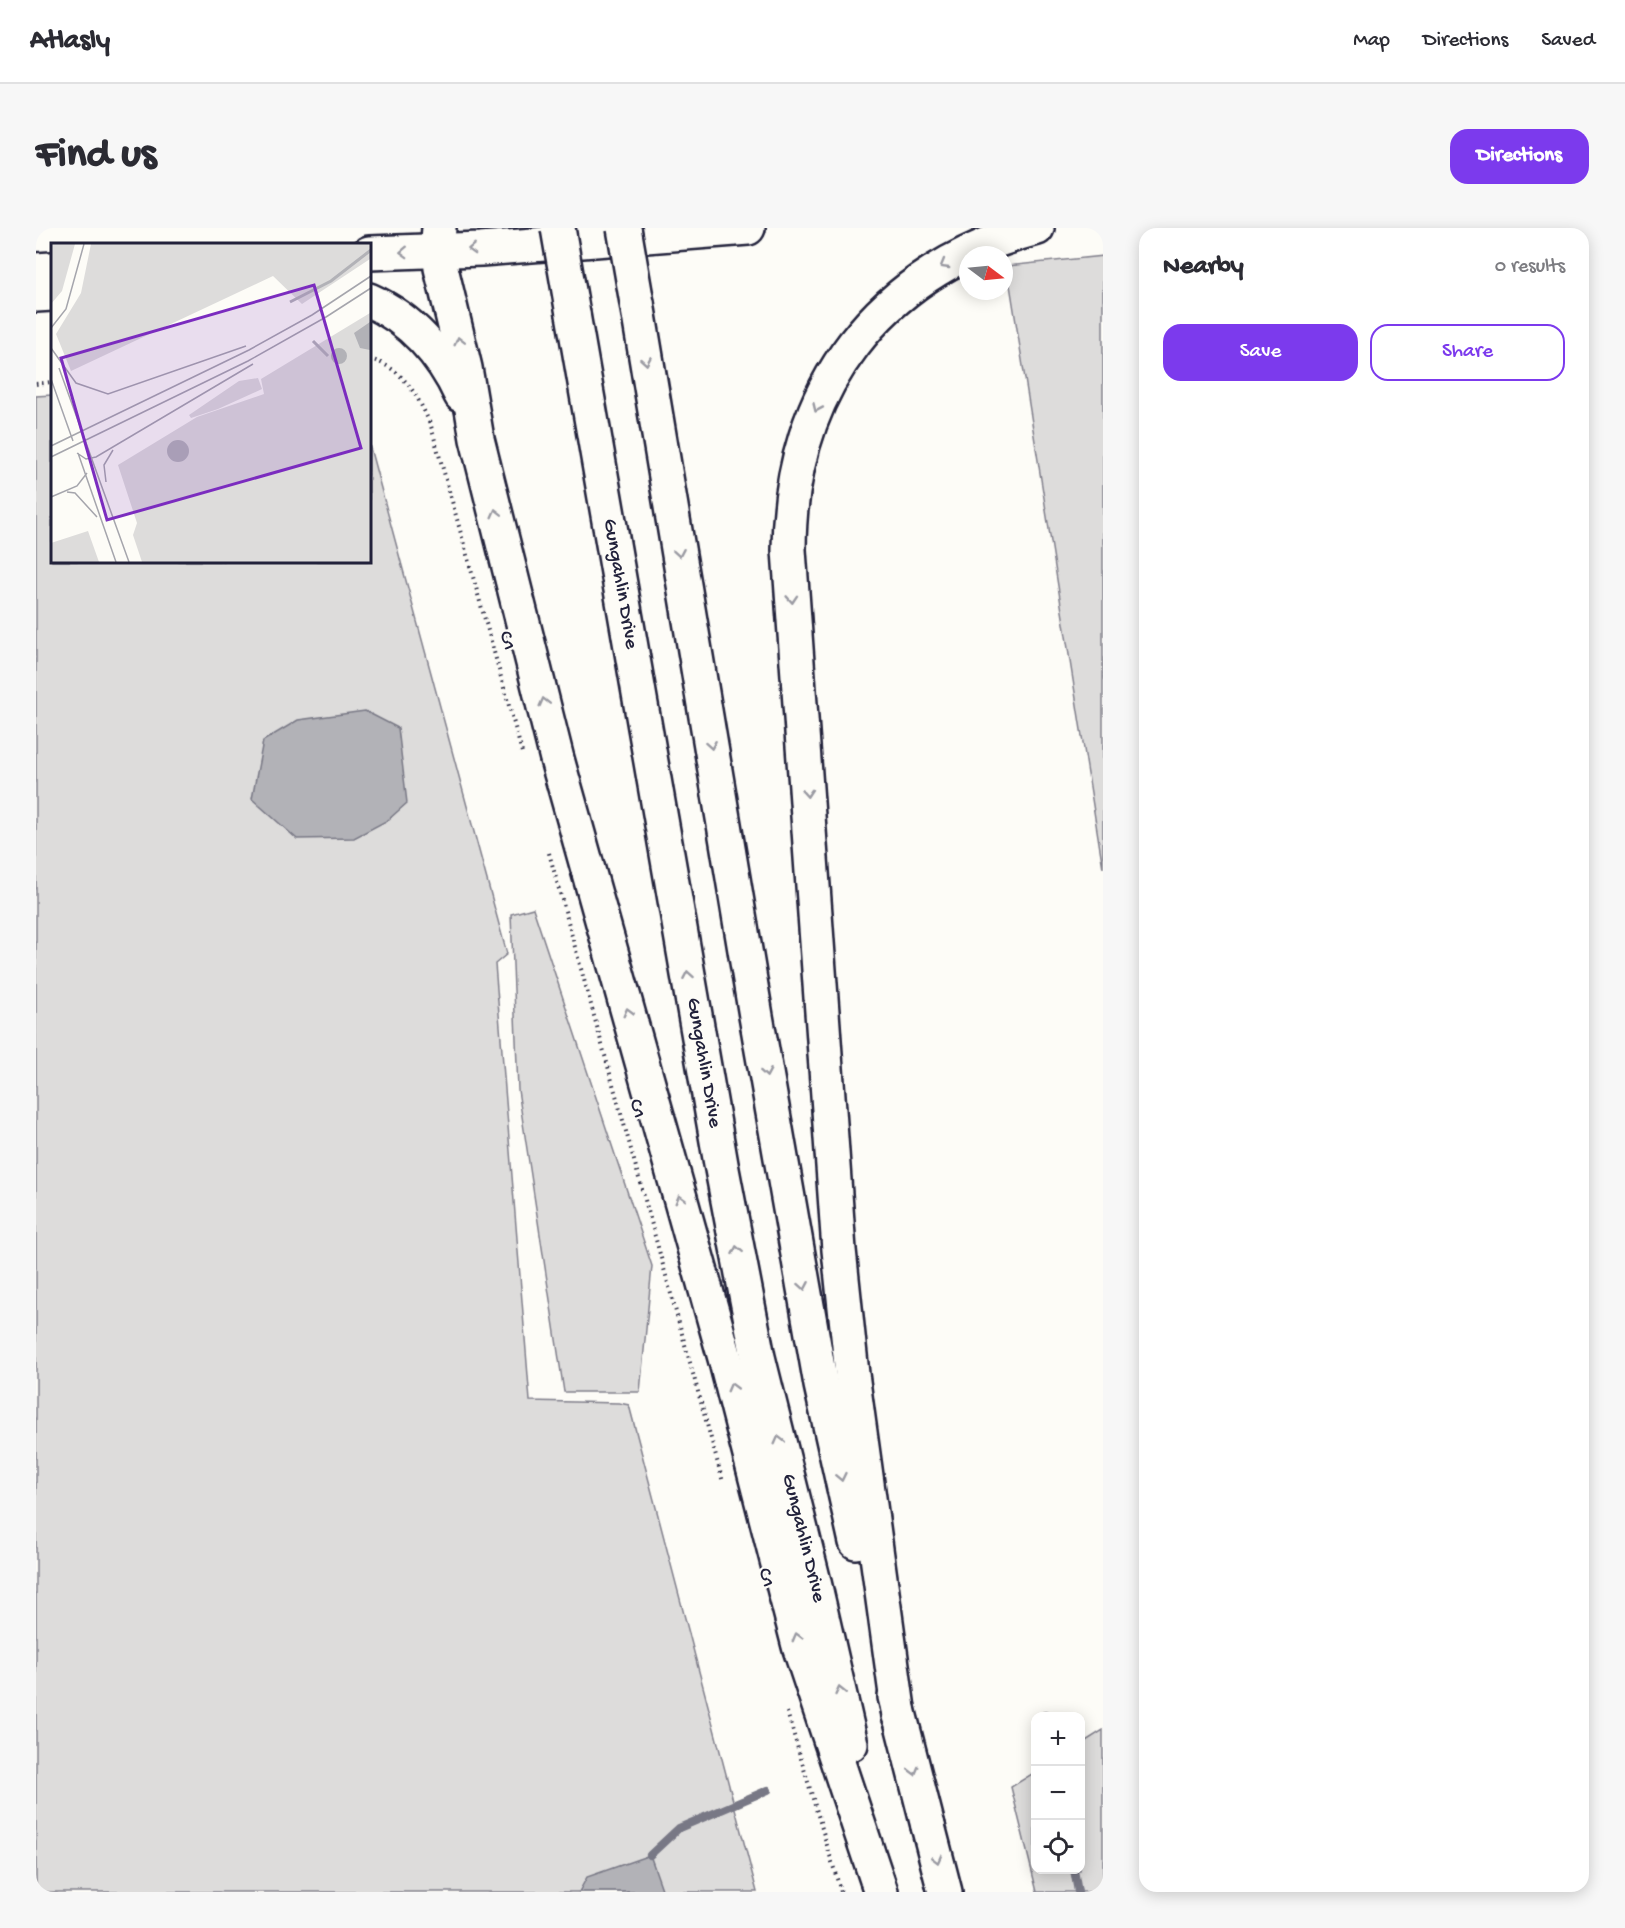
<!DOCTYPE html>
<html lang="en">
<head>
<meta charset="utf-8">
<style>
	:root { --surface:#fff; --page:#f7f7f7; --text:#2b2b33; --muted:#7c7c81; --line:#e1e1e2; --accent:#7c3aed }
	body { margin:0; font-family:"Gochi Hand",sans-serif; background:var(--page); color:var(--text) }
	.controls { position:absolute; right:18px; bottom:18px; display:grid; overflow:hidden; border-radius:12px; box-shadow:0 3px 15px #0003 }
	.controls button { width:54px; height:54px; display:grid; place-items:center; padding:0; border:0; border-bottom:2px solid var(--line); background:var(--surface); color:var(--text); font:30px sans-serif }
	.compass { position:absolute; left:923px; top:18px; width:54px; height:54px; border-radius:50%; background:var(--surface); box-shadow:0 3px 15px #0003; rotate:106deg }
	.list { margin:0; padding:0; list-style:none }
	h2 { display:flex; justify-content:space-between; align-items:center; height:78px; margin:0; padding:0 24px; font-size:26px }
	h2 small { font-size:20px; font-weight:400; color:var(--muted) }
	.actions { display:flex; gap:12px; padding:18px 24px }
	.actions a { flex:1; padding:14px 0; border:2px solid var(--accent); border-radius:18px; text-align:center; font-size:21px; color:var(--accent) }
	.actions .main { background:var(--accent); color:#fff }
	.icon { flex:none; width:33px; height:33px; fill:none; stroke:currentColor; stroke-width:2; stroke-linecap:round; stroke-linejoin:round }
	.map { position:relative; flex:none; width:1067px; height:1664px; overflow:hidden; border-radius:18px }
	header { display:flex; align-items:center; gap:36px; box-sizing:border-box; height:84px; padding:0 30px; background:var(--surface); border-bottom:2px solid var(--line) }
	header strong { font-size:28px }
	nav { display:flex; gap:33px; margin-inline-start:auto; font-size:21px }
	.intro { display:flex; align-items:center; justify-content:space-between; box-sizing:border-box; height:144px; padding:0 36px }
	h1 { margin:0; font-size:42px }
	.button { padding:15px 27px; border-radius:18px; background:var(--accent); color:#fff; font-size:21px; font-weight:700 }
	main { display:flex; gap:36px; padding:0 36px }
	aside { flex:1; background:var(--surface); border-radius:18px; box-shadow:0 3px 15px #0003 }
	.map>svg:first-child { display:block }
	.green { fill:#dddcdb; stroke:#807f8b; stroke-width:1.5 }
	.water { fill:#b2b2b7; stroke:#787885; stroke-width:1.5 }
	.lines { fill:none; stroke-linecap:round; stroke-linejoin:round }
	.stream { stroke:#787885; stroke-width:8 }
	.primary-casing { stroke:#22223b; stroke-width:38 }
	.highway-casing { stroke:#22223b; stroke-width:38 }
	.path { stroke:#22223b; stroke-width:4; stroke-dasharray:1.5 4.5; stroke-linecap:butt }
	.primary { stroke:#fdfcf7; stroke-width:33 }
	.highway { stroke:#fdfcf7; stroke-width:33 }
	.highway-bridge-casing { stroke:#22223b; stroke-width:38; stroke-linecap:butt }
	.highway-bridge { stroke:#fdfcf7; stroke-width:33 }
	.oneway { stroke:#9a9aa2 }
	.labels { text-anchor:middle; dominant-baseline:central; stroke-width:4.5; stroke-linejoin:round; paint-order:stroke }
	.street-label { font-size:20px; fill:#22223b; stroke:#fdfcf7 }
	.inset-river { fill:none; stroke:#b2b2b7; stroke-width:3 }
	.inset-road { fill:none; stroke:#a5a5ac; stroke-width:1.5 }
	.view { fill:#7b2cbf; fill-opacity:0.15; stroke:#7b2cbf; stroke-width:3 }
	.inset-edge { fill:none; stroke:#22223b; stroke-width:3 }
</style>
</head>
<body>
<header>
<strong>Atlasly</strong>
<nav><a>Map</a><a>Directions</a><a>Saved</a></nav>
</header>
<div class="intro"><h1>Find us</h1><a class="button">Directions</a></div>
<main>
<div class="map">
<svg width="1067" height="1664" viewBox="0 0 1067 1664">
	<rect width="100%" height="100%" fill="#fdfcf7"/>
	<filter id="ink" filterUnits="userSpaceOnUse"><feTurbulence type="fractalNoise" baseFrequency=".0167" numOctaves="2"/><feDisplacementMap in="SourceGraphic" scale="12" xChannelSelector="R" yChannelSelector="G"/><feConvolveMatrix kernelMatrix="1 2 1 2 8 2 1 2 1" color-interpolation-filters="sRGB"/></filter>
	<g filter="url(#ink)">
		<path class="green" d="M1067 28V640L971 38Z
			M16 167V333H333V216L471 726 459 736 494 1173 583 1175 593 1177 721 1664H0V168Z
			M497 680 616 1038 604 1164H528L482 862 475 686Z
			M1067 1502V1664H1001L975 1559 999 1544V1642H1044L1045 1516Z"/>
		<path class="water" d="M329 483 362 500 371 575 352 592 318 610 261 611 216 571 227 513 262 492Z
			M614 1627 627 1664H543L551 1649Z"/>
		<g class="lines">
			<path class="stream" d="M1009 1487V1488
				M614 1627 643 1600 732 1562
				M1038 1642 1042 1664"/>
			<g class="primary-casing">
				<path id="primary" d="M892 1598 909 1664"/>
			</g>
			<g class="highway-casing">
				<g id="highway">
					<path d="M403 0 402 12 405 40 429 140 441 211 521 531 689 1130 763 1418 845 1664"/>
					<path d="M333 25 445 21 712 0"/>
					<path d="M0 42 16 41"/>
					<path d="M0 67 16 66"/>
					<path d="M333 72C375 91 406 126 425 167"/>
					<path d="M601 75 720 788 785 1157 820 1314"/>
					<path id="s1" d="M537 86 685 936 722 1129 778 1354 815 1516"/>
					<path d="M859 1469 892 1598"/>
					<path d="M863 1488 816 1146 803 1022 753 322C753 160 844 41 1001 0"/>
				</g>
			</g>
			<path class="path" d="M333 131C367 139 382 168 395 198L487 528
				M0 156 16 154
				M513 625 687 1254
				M751 1484 805 1664"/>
			<use href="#primary" class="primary"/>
			<use href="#highway" class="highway"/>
			<g class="highway-bridge-casing">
				<path id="highway-bridge" d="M522 0 537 86
					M588 0 601 75"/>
			</g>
			<use href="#highway-bridge" class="highway-bridge"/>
		</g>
		<defs><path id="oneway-chevron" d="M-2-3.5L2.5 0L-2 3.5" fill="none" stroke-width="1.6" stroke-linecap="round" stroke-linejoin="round" transform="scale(1.5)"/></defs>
		<g class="oneway">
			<use href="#oneway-chevron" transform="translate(436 21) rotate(178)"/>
			<use href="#oneway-chevron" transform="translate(368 24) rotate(178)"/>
			<use href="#oneway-chevron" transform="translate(908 37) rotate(150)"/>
			<use href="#oneway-chevron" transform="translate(423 113) rotate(-104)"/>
			<use href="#oneway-chevron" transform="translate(610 133) rotate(80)"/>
			<use href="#oneway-chevron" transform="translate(781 180) rotate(114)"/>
			<use href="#oneway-chevron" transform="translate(460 285) rotate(-104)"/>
			<use href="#oneway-chevron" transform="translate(643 325) rotate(80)"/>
			<use href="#oneway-chevron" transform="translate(756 371) rotate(86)"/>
			<use href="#oneway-chevron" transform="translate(508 474) rotate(-104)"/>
			<use href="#oneway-chevron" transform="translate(675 517) rotate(80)"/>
			<use href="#oneway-chevron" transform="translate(771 565) rotate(86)"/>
			<use href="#oneway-chevron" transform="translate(652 747) rotate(-100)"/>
			<use href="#oneway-chevron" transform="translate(592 784) rotate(-105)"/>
			<use href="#oneway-chevron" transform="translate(730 845) rotate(80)"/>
			<use href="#oneway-chevron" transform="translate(644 971) rotate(-105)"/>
			<use href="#oneway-chevron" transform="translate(701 1022) rotate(-101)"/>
			<use href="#oneway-chevron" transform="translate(768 1058) rotate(80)"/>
			<use href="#oneway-chevron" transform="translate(696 1159) rotate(-105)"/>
			<use href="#oneway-chevron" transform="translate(743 1212) rotate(-104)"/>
			<use href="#oneway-chevron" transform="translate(805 1249) rotate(78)"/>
			<use href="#oneway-chevron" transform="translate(761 1409) rotate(-105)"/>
			<use href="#oneway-chevron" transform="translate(804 1463) rotate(-103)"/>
			<use href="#oneway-chevron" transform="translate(878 1543) rotate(75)"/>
			<use href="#oneway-chevron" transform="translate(901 1631) rotate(76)"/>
		</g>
	</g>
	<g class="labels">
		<g class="street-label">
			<text stroke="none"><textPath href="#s1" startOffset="274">Gungahlin Drive</textPath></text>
			<text transform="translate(470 413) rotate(75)">C1</text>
			<text stroke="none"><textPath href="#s1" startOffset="760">Gungahlin Drive</textPath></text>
			<text transform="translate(600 881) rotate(75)">C1</text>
			<text stroke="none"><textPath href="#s1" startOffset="1246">Gungahlin Drive</textPath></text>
			<text transform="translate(729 1350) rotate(75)">C1</text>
		</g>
	</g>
	<g transform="translate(15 15)">
		<rect width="320" height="320" fill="#fdfcf7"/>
		<path d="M0 1H24L11 48 0 61ZM40 1H319V16L251 61 222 33 20 128 5 91 30 50ZM319 70V319H91L82 292 86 280 67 222 146 174 213 151 210 136ZM207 135 211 146 167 166 140 175 138 172 188 138ZM37 288 48 319H0V300Z" fill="#dddcdb"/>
		<path d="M319 79V107L309 105 303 90ZM280 113a8 8 0 1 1 16 0a8 8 0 1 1-16 0ZM116 208a11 11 0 1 1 22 0a11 11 0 1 1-22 0Z" fill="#b2b2b7"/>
		<path class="inset-river" d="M239 59 280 38 320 7M262 98 277 113"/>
		<path class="inset-road" d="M261 72 320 33M275 74 320 45M0 85 15 66 33 1M0 105 25 140 57 151 195 103M8 125 78 319M0 136 22 198M0 203 198 107 261 72M26 210 35 216 45 214 202 121M27 210 65 319M0 214 197 118 275 74M55 239 53 222 62 207M16 249 24 250 46 274M0 254 26 243 36 230"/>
		<path class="view" d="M263 42 310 205 56 277 10 115Z"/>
		<rect width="320" height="320" class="inset-edge"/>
	</g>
</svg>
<div class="controls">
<button>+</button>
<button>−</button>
<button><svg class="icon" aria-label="locate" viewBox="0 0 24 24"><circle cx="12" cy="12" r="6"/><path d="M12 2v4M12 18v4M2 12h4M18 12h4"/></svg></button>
</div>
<svg class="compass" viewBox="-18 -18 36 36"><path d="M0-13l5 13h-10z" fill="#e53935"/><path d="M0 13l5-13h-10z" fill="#7c7c81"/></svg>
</div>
<aside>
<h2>Nearby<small>0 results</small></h2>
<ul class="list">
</ul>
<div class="actions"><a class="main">Save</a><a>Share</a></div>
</aside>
</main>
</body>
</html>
